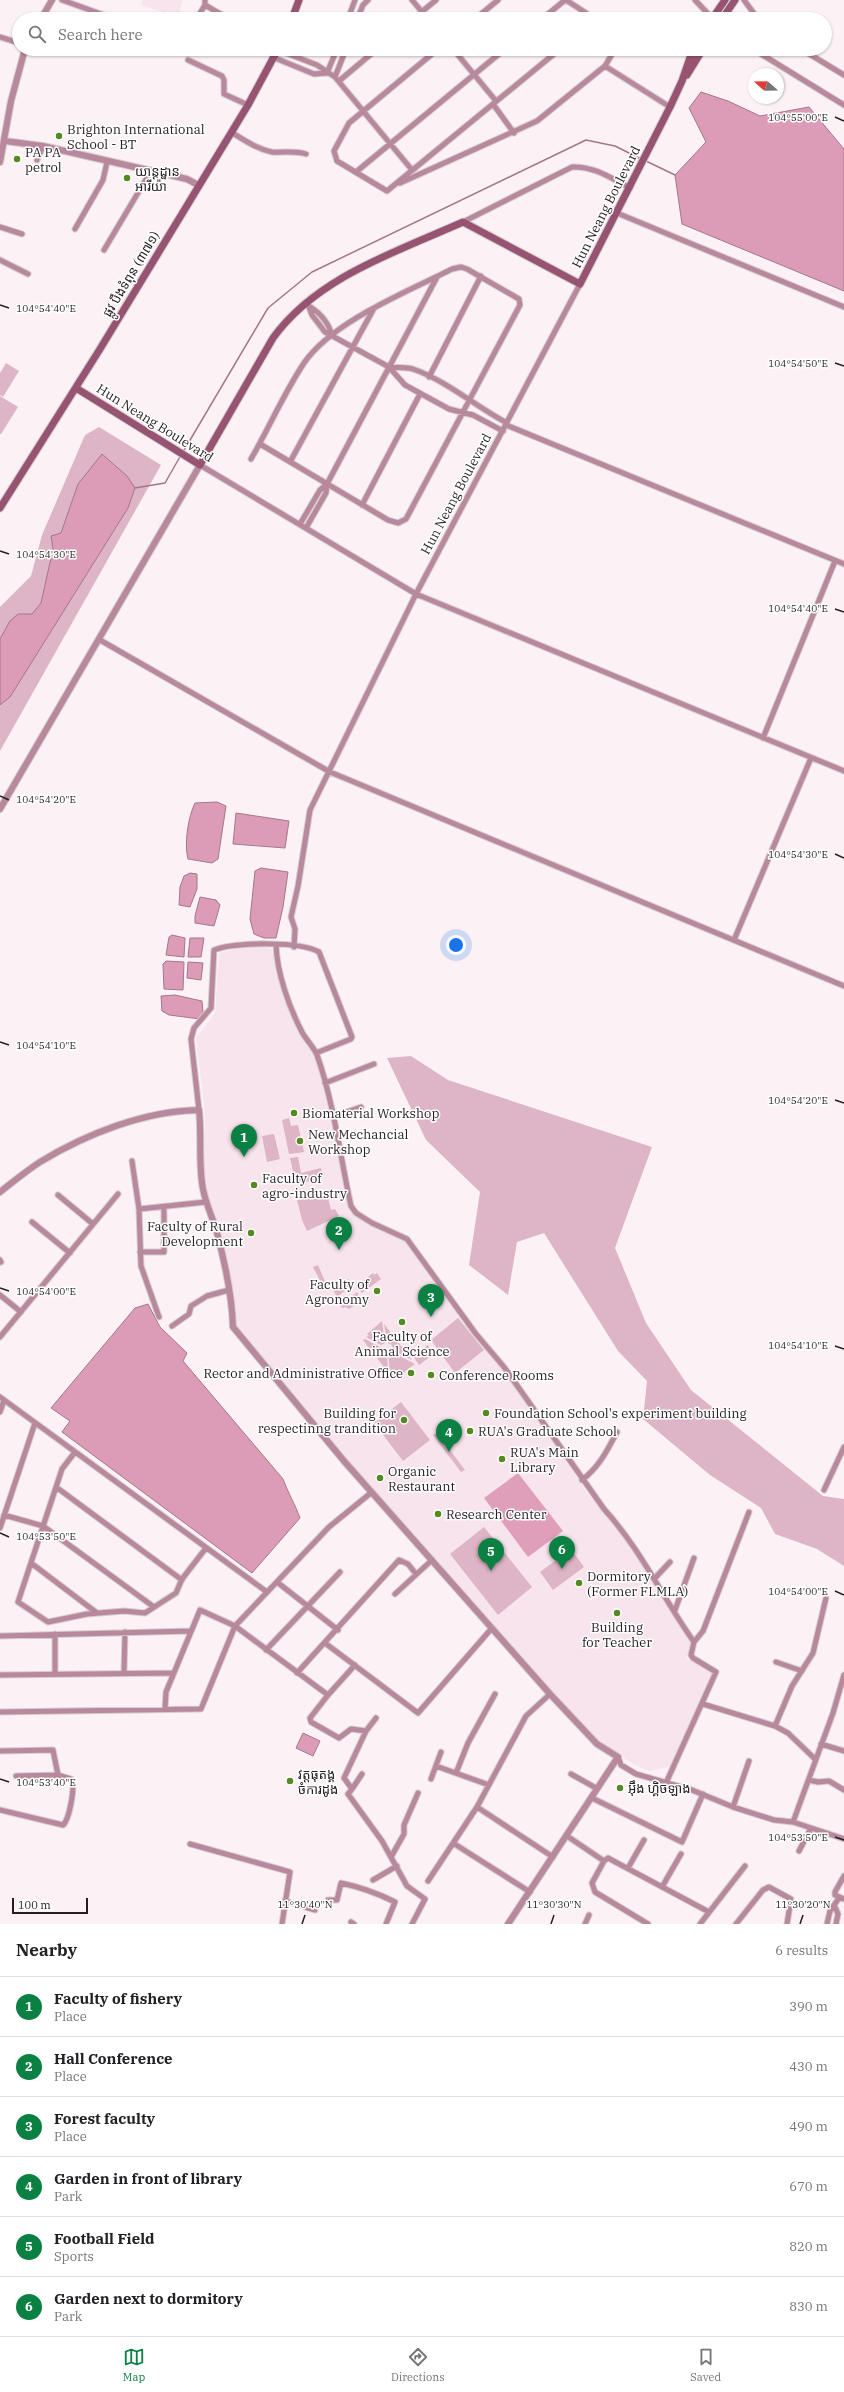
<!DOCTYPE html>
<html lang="en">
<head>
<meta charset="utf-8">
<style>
	:root { --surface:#fff; --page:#f2f2f2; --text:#202124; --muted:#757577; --line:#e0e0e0; --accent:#0b8043 }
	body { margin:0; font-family:"IBM Plex Serif","Noto Sans Khmer",serif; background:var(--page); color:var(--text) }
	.compass { position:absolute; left:748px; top:68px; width:36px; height:36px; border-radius:50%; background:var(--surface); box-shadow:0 1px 3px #0004; rotate:290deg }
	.scale { position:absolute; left:12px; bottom:10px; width:76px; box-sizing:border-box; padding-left:4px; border:2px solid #251d20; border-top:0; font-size:11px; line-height:14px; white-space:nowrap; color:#251d20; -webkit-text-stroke:3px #fff; paint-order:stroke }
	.you { position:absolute; left:456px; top:945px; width:14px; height:14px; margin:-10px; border:3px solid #fff; border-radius:50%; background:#1a73e8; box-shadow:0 0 0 6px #1a73e833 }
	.badge { display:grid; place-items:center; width:26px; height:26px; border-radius:50%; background:var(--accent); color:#fff; font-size:13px; font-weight:700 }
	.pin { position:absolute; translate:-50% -33px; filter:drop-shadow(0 1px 2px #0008) }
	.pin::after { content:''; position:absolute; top:21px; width:14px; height:12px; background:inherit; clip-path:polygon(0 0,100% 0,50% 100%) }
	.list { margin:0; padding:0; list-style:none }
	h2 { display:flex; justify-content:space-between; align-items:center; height:52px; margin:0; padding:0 16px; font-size:17px }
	h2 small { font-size:13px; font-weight:400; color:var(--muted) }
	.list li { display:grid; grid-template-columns:26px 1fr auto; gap:12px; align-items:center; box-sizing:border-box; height:60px; padding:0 16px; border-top:1px solid var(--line) }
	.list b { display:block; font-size:15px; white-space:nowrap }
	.list p { margin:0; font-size:13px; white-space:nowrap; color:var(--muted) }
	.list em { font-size:13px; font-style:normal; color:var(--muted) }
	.icon { flex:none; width:22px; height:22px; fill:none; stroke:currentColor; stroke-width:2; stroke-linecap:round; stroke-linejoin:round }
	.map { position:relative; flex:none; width:844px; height:1924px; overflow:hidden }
	.search { position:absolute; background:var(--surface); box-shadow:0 1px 3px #0004; left:12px; right:12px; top:12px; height:44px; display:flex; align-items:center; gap:10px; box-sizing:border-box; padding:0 14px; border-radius:22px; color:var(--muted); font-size:15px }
	.sheet { height:412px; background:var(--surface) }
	nav { display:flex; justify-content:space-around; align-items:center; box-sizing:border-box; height:56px; border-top:1px solid var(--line); background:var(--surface); font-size:11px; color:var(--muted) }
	nav a { display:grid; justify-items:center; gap:2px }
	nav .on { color:var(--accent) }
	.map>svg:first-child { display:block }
	.built { fill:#f8e4ec }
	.green { fill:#deb5c6 }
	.forest { fill:#df9fbb }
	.water { fill:#dc9cb7; stroke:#a5768a }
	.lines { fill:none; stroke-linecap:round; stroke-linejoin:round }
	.stream { stroke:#a5768a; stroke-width:1.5 }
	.minor-casing { stroke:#d5cccf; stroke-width:7 }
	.tertiary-casing { stroke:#d5cccf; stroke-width:8 }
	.secondary-casing { stroke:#d5cccf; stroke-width:9 }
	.minor { stroke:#b8889c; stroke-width:5 }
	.tertiary { stroke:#b8889c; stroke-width:6 }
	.secondary { stroke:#975372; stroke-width:7 }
	.ticks { fill:none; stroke:#251d20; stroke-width:1.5 }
	.poi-dot { fill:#548a24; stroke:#fff; stroke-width:1.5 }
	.labels { text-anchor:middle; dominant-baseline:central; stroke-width:3; stroke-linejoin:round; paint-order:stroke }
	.poi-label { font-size:13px; fill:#251d20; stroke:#fff; text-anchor:start }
	.street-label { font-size:13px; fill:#251d20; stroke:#fff }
	.ticks-label { font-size:10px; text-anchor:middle; fill:#251d20; stroke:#fff; stroke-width:3; stroke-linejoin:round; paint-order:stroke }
</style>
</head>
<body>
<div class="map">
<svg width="844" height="1924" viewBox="0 0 844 1924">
	<rect width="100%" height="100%" fill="#fcf2f6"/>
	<path class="built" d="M143 0H183L178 15 167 11 166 13 141 5Z
		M264 947 274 950 299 1029 305 1043 318 1057 353 1214 406 1241 517 1388 588 1494 606 1514 646 1566 692 1643 686 1658 715 1674 673 1766 649 1771 633 1764 598 1742 358 1472 236 1325 235 1301 228 1267 220 1231 205 1189 204 1170 205 1113 196 1038 215 1013 219 953 242 948Z"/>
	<path class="green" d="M6 363 19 371 3 397 0 395V373Z
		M0 396 18 407 1 434H0Z
		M99 427 161 465 0 751V607L31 576 42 535 85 435Z
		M411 1056 448 1080 652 1147 615 1248 646 1323 691 1390 823 1496 844 1499V1566L817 1549 775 1534 761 1508 710 1475 643 1419 647 1381 618 1351 544 1233 517 1242 508 1295 469 1265 480 1192 426 1140 387 1058Z
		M289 1118 291 1126 298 1125 304 1152 289 1154 282 1120Z
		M274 1134 280 1159 267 1162 262 1136Z
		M298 1157 301 1173 321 1168 323 1178 296 1184 290 1158Z
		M327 1194 331 1210 335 1209 339 1216 307 1231 302 1220 297 1200Z
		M318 1265 327 1286 324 1288 313 1267Z
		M373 1273 374 1275 377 1273 381 1279 362 1293 356 1287Z
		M348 1279 352 1285 337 1297 332 1288Z
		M357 1292 363 1304 358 1303 349 1309 346 1307 342 1308 340 1305Z
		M458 1318 484 1350 455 1373 431 1340Z
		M382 1321 385 1343 381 1345 366 1337 369 1336 367 1334Z
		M384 1324 412 1360 393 1350 392 1345 387 1342Z
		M365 1339 380 1347 381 1351 375 1356 363 1340Z
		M428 1345 434 1354 419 1365 413 1356Z
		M392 1352 415 1364 400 1375 390 1370 388 1355Z
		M382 1353 387 1355 388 1370H386L377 1358Z
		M401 1402 430 1440 403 1461 374 1423Z
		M437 1433 465 1470 461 1472 433 1435Z
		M484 1527 532 1587 498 1615 450 1554Z
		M571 1549 584 1567 553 1590 540 1572Z"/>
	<path class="forest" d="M518 1473 563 1531 528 1557 484 1498Z"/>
	<path class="water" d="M701 92 728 101 760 116 809 107 844 149V291L682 224 675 175 706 142 689 108Z
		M102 454 127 476 135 488 128 508 10 697 0 705V639L10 621 18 614H32L41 603 53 549 51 536 61 533 78 484Z
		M217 802 226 806 218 859 212 863 188 859C184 844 188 817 195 803Z
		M236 813 289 821 285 848 233 844Z
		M261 868 288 872 283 907 276 938H264L254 934 250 919 255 871Z
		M190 873 197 874V889L190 907 179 905 180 887 184 876Z
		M200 897 216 900 220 905 214 926 195 923V916Z
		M172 935 185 938 184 957 166 955 169 937Z
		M190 938H204L201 957H188Z
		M166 961 184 962 183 990 164 989 163 964Z
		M188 962 203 963 201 980 187 978Z
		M175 995 202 1001 203 1012 200 1019 169 1015 162 1011 161 996Z
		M148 1304 160 1327 187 1353 183 1361 283 1479C288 1493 295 1504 300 1518L252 1573 62 1432 70 1421 51 1408 135 1308Z
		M303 1733 320 1741 313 1756 296 1748Z"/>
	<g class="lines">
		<path class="stream" d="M646 161 675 175
			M183 452 268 308 312 272 586 140 615 146 641 159
			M135 488 165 483 181 455"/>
		<g class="minor-casing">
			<path id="minor" d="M62 0 115 19
				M412 0 428 19
				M566 0 586 13 591 19
				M695 0 713 19
				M744 0 758 19
				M205 5 229 19
				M197 18 205 5V0
				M348 19 355 0
				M357 19 363 5 368 0
				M413 19 436 0
				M475 19 498 0
				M542 19 565 0
				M0 37 19 43
				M438 49 349 123 334 151 337 161 387 191 560 49
				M453 49 496 101
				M753 49 844 105
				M801 49 844 75
				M278 50 317 65 335 77 412 170
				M275 58 314 74 327 73
				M188 60 222 76 224 80V94L248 105
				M605 66 670 107
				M327 73 337 49
				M335 77 346 49
				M339 81 377 49
				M493 104 514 133
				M231 132C244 140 257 149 272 152 284 153 294 150 306 154
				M37 160 43 146
				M356 172 505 49
				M400 183 537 121 605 66 615 49
				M617 213 844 307
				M463 222 572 167C594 166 611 178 630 188
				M0 227 22 234
				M75 229 103 180 107 162
				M104 250 151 171
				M0 260 28 274
				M307 302 312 315 325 332 389 367 405 385 449 409 473 415 503 431
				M309 306C320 313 329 323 332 336
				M389 367C397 368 406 367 413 369 447 381 475 406 507 423
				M429 377 481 276
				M506 425 844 564
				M251 459C269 428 284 393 304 363 333 321 407 292 452 269L461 267 467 269 519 299 520 305 406 519 398 523 388 520 260 444
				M290 462 373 310
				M200 465 416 594 844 771
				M362 505 420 394
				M300 524 320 490 327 484 437 277
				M306 528 326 493 327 484
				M100 640 330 772 844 986
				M763 738 835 561
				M734 940 811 758
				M276 945C277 973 289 1007 302 1032 306 1040 314 1047 317 1055 334 1103 340 1156 351 1206L356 1213 372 1223 407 1239 476 1334 504 1367 604 1509C642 1551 662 1597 694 1642L691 1655 693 1658 716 1672 666 1783
				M294 947 295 929 291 917 298 886 310 810 416 594 580 284
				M325 1083 374 1064
				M199 1110 191 1039 194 1028 211 1008 214 950C235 942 300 941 319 952L352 1037 351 1039 316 1053
				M332 1117 361 1107
				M132 1161 139 1209 141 1266 159 1317
				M58 1195 93 1224
				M139 1209 206 1202
				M32 1222 70 1253
				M140 1252H164V1208
				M0 1260 1 1262
				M0 1295 21 1312
				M172 1326 189 1314 191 1306 207 1296 229 1290
				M0 1337 118 1194
				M0 1397 267 1592
				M0 1412 4 1400
				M75 1452 62 1469 18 1602 48 1622 87 1614 124 1611 145 1613 176 1593 182 1579 206 1548
				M582 1480C599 1467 607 1451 617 1432
				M56 1487 182 1580
				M824 1490 844 1447
				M4 1515 43 1526 154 1607
				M0 1528 35 1423
				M31 1563 97 1613
				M655 1578 670 1562
				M277 1582 338 1630
				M395 1594 432 1560
				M675 1610 694 1558
				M0 1636 191 1631
				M694 1642 703 1631 749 1512
				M325 1643 418 1713 492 1628
				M266 1650 340 1572
				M776 1662 802 1671
				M355 1665 328 1695 310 1718 311 1722 339 1738 351 1729 366 1731
				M124 1673 125 1632
				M297 1673 399 1560 408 1564 416 1574
				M55 1674V1634
				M0 1675 174 1673
				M703 1704 775 1726 788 1733 815 1759
				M165 1709 166 1692 200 1610 235 1626 328 1695
				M0 1712 201 1709 235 1626 329 1527 372 1492
				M376 1718 366 1731 344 1778 352 1789 348 1794 382 1841 407 1886 425 1899 412 1924
				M775 1726 792 1686 813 1653 826 1598
				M821 1744 844 1751
				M0 1751 53 1750 58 1775 71 1779C76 1786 69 1820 63 1825L0 1810
				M618 1757 621 1765 636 1774 692 1790 733 1807 774 1820 793 1822 844 1839
				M436 1766 489 1785
				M456 1773 468 1743 495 1694
				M571 1774 596 1788
				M16 1776 58 1775
				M431 1779 441 1752
				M809 1780 818 1782 829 1781 844 1790
				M352 1789 362 1774
				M592 1798 682 1842 703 1794
				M477 1807 553 1857
				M733 1807 749 1761
				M793 1822 833 1713 844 1675
				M567 1836 604 1861 608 1858 709 1912
				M453 1843 530 1892
				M190 1844 290 1872 282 1924
				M799 1851 811 1828
				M391 1857 404 1834V1825L418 1793
				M604 1861 592 1883 595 1892 648 1924
				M628 1868 644 1840
				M844 1876 835 1892V1895L844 1899
				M373 1880 397 1866
				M428 1881 477 1807 526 1716 550 1694
				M662 1887 681 1854
				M328 1900H337L341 1883C360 1887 377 1893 395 1902L386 1924
				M285 1901 315 1910
				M835 1907 838 1914 836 1924
				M351 1922 354 1924
				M585 1924 589 1915
				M700 1924 745 1866
				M736 1924 763 1890 769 1887 791 1899 787 1924
				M827 1924 830 1911 839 1898"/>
		</g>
		<g class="tertiary-casing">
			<path id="tertiary" d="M41 19 52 0
				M5 141 43 146 187 179 198 185
				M0 162 11 101 25 49
				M0 809 200 465
				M0 1192C13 1182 26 1171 40 1162 86 1134 144 1111 199 1110 202 1136 198 1163 203 1189 206 1205 213 1218 217 1233 225 1263 232 1296 233 1327L344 1461 550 1694 597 1744 618 1757 508 1924"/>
		</g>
		<g class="secondary-casing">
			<path id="secondary" d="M292 19 299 0
				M712 19 725 0
				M722 19 735 0
				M687 75 703 49
				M76 388 200 465 273 338C317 277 396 252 463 222L580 284 670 107 682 81 693 49
				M0 508 100 349 248 105 278 49"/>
		</g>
		<use href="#minor" class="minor"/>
		<use href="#tertiary" class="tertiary"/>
		<use href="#secondary" class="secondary"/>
	</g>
	<path class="ticks" d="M835 117 844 121M0 305 9 308M835 363 844 366M0 551 9 554M835 609 844 612M0 796 9 800M835 854 844 858M0 1042 9 1045M835 1100 844 1103M0 1288 9 1291M835 1346 844 1349M0 1533 9 1537M835 1591 844 1595M0 1779 9 1782M835 1837 844 1840M302 1924 305 1915M551 1924 554 1915M800 1924 803 1915"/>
	<g class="poi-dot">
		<circle cx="59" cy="136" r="4"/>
		<circle cx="17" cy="159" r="4"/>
		<circle cx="127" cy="178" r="4"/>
		<circle cx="294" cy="1113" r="4"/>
		<circle cx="300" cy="1141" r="4"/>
		<circle cx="254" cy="1185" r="4"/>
		<circle cx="251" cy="1233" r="4"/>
		<circle cx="377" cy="1291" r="4"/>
		<circle cx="402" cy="1322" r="4"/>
		<circle cx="411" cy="1373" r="4"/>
		<circle cx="431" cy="1375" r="4"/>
		<circle cx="486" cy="1413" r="4"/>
		<circle cx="404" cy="1420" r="4"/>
		<circle cx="470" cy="1431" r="4"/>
		<circle cx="502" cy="1459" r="4"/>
		<circle cx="380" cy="1478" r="4"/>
		<circle cx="438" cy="1514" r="4"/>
		<circle cx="579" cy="1583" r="4"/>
		<circle cx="617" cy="1613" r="4"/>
		<circle cx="290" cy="1781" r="4"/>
		<circle cx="620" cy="1788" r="4"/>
	</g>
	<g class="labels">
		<g class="poi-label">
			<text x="67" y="129">Brighton International<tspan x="67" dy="15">School - BT</tspan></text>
			<text x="25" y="152">PA PA<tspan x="25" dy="15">petrol</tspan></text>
			<text x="135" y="171">យាន្ដដ្ឋាន<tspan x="135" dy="15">អារីយ៉ា</tspan></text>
			<text x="302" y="1113">Biomaterial Workshop</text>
			<text x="308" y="1134">New Mechancial<tspan x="308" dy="15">Workshop</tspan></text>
			<text x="262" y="1178">Faculty of<tspan x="262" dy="15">agro-industry</tspan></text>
			<text x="243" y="1226" text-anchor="end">Faculty of Rural<tspan x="243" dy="15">Development</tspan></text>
			<text x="369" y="1284" text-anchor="end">Faculty of<tspan x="369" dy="15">Agronomy</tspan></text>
			<text x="402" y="1336" text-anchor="middle">Faculty of<tspan x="402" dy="15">Animal Science</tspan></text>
			<text x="403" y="1373" text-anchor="end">Rector and Administrative Office</text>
			<text x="439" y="1375">Conference Rooms</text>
			<text x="396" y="1413" text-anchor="end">Building for<tspan x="396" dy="15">respectinng trandition</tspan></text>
			<text x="494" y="1413">Foundation School's experiment building</text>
			<text x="478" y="1431">RUA's Graduate School</text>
			<text x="510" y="1452">RUA's Main<tspan x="510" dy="15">Library</tspan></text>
			<text x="388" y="1471">Organic<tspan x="388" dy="15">Restaurant</tspan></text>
			<text x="446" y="1514">Research Center</text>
			<text x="587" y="1576">Dormitory<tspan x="587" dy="15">(Former FLMLA)</tspan></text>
			<text x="617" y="1627" text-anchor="middle">Building<tspan x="617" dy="15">for Teacher</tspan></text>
			<text x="298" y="1774">វត្តធុតង្គ<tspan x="298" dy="15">ចំការដូង</tspan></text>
			<text x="628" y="1788">អ៊ឹង ហ្គិចឡាង</text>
		</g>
		<g class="street-label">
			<text transform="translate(606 207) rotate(-63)">Hun Neang Boulevard</text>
			<text transform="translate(131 274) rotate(-59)">ផ្លូវ បឹងទំពុន (៣៧១)</text>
			<text transform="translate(155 423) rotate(32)">Hun Neang Boulevard</text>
			<text transform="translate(456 494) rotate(-62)">Hun Neang Boulevard</text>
		</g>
	</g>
	<g class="ticks-label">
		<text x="798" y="121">104°55'00"E</text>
		<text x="46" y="312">104°54'40"E</text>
		<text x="798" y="367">104°54'50"E</text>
		<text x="46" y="558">104°54'30"E</text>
		<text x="798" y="612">104°54'40"E</text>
		<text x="46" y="803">104°54'20"E</text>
		<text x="798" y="858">104°54'30"E</text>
		<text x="46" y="1049">104°54'10"E</text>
		<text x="798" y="1104">104°54'20"E</text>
		<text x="46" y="1295">104°54'00"E</text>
		<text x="798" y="1349">104°54'10"E</text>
		<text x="46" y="1540">104°53'50"E</text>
		<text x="798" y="1595">104°54'00"E</text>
		<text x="46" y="1786">104°53'40"E</text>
		<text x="798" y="1841">104°53'50"E</text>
		<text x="305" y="1908">11°30'40"N</text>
		<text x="554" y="1908">11°30'30"N</text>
		<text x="803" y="1908">11°30'20"N</text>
	</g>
</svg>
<svg class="compass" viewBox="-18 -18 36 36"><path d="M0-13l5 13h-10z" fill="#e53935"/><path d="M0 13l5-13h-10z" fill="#757577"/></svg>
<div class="scale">100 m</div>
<div class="you"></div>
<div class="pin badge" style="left:244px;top:1157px">1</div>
<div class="pin badge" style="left:339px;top:1250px">2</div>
<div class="pin badge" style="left:431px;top:1317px">3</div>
<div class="pin badge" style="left:449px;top:1452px">4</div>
<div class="pin badge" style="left:491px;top:1571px">5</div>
<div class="pin badge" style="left:562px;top:1569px">6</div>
<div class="search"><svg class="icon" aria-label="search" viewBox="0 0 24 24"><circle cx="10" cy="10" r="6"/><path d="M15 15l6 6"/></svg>Search here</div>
</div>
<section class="sheet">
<h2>Nearby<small>6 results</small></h2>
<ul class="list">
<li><span class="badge">1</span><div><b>Faculty of fishery</b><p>Place</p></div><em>390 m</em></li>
<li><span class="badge">2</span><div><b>Hall Conference</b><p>Place</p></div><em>430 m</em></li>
<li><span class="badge">3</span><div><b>Forest faculty</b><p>Place</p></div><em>490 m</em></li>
<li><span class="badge">4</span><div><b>Garden in front of library</b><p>Park</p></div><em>670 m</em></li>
<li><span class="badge">5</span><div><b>Football Field</b><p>Sports</p></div><em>820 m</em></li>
<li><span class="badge">6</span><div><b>Garden next to dormitory</b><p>Park</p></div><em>830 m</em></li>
</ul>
</section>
<nav>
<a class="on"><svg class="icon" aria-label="map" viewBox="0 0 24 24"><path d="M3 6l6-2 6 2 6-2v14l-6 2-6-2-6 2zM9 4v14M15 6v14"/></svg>Map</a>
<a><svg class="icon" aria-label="directions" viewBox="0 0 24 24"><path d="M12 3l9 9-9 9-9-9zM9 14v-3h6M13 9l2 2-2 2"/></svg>Directions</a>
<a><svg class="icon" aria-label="saved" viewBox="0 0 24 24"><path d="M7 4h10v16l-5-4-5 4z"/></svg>Saved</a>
</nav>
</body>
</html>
